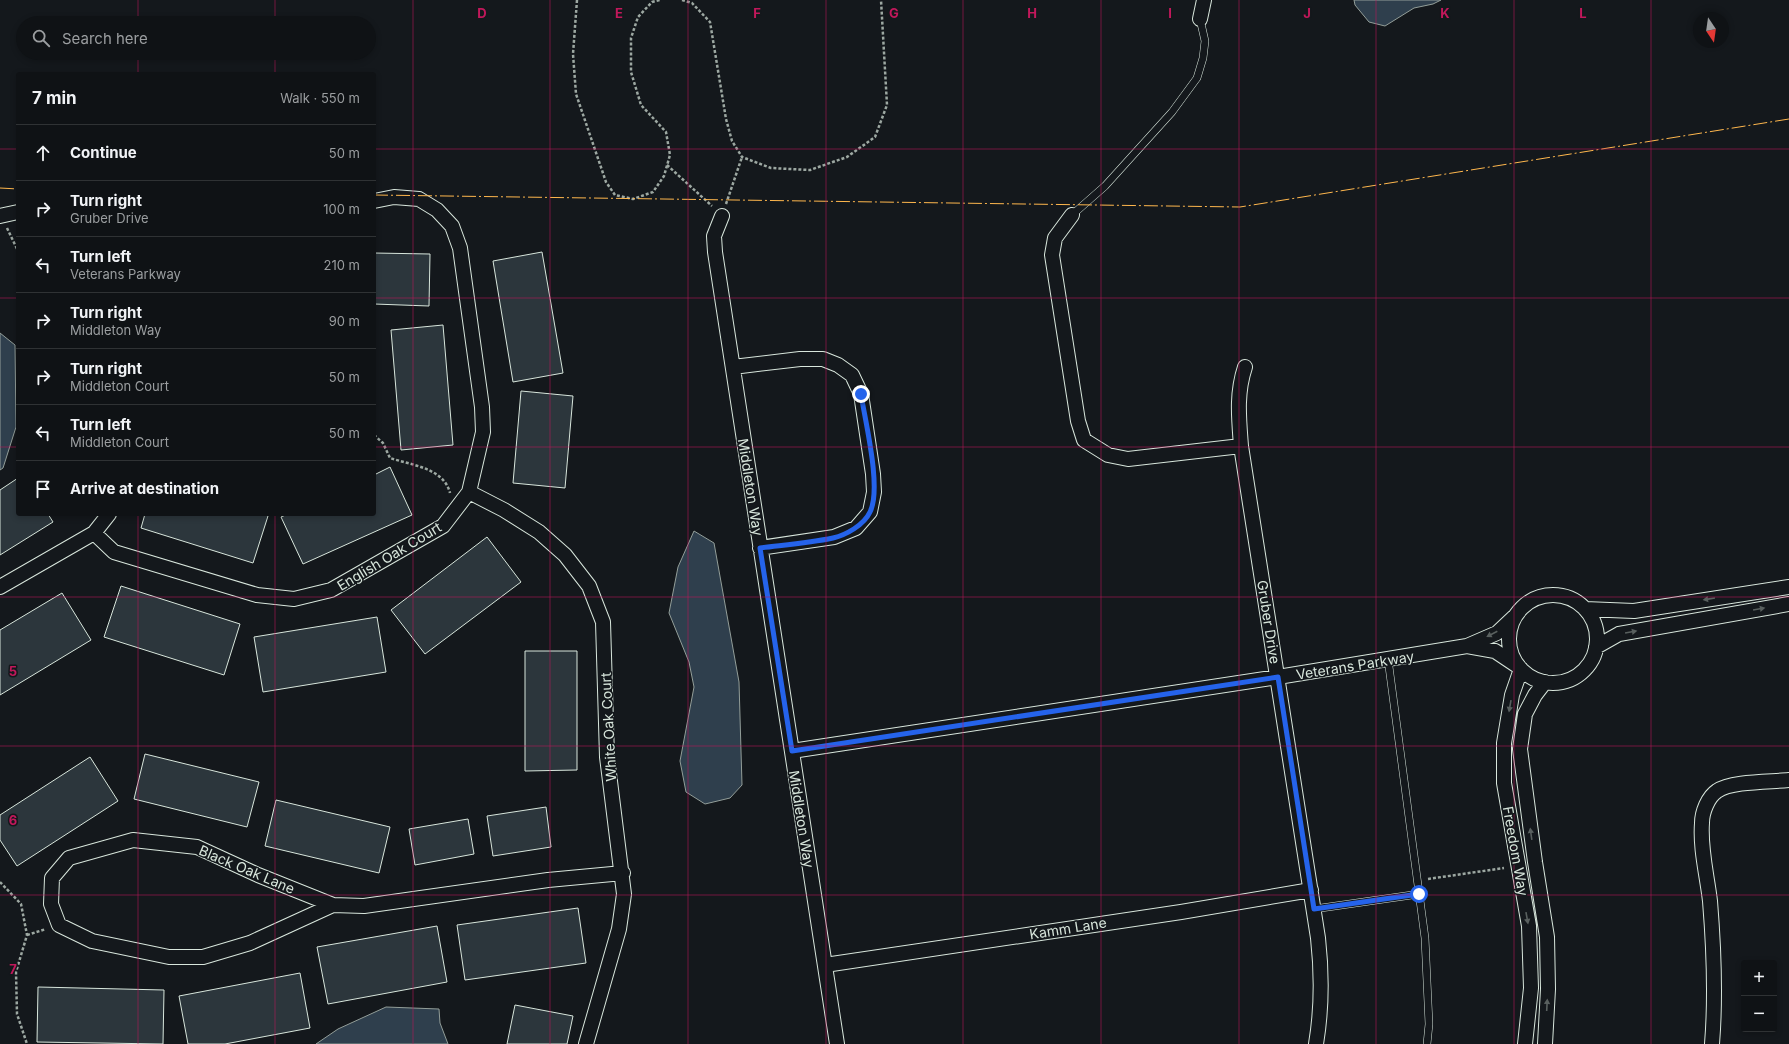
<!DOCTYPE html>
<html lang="en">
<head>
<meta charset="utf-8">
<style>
	:root { --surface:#0f1215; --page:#181b1e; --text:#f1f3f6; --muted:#9b9ea0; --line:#2f3234 }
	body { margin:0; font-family:Inter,sans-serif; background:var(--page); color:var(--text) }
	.controls { position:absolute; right:12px; bottom:12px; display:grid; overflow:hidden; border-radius:4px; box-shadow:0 2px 6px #0003 }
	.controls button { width:36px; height:36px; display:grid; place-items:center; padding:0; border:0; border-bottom:1px solid var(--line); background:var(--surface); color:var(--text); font:20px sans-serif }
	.compass { position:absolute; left:1693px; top:12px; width:36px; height:36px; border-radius:50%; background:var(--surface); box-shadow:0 2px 6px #0003; rotate:167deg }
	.stop { position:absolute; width:12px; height:12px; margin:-9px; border:3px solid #2563eb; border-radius:50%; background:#fff }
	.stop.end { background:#2563eb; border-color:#fff; box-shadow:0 1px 4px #0008 }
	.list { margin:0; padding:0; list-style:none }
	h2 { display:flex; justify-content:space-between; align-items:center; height:52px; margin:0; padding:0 16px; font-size:17px }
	h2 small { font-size:13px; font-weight:400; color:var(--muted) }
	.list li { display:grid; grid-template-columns:26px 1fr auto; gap:12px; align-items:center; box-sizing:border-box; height:56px; padding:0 16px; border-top:1px solid var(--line) }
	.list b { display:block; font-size:15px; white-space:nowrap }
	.list p { margin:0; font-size:13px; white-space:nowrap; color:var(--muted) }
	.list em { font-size:13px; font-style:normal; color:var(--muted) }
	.icon { flex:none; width:22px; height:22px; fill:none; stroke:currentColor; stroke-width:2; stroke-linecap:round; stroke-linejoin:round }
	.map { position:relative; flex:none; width:1789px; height:1044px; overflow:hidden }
	.search { position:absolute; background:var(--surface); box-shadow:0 2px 6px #0003; left:16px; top:16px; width:360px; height:44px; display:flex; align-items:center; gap:10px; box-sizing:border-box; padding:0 14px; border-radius:22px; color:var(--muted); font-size:15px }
	.panel { position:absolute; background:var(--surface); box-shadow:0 2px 6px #0003; left:16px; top:72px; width:360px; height:444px; border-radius:4px }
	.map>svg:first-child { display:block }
	.water { fill:#2f3f4d; stroke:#939e99 }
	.building { fill:#2c363c; stroke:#d8e6dc }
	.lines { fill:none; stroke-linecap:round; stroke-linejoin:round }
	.service-casing { stroke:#d8e6dc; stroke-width:8 }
	.minor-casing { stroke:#d8e6dc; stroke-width:16 }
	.path { stroke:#9da8a2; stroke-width:2.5; stroke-dasharray:3 2; stroke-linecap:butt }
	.service { stroke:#14181c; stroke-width:7 }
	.minor { stroke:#14181c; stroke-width:14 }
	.power { stroke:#ffb74d; stroke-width:1; stroke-dasharray:14 3 2 3; stroke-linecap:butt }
	.oneway { fill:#59605f }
	.route { stroke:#2563eb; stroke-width:5 }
	.grid { fill:none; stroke:#c2185b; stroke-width:1; stroke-opacity:0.55 }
	.labels { text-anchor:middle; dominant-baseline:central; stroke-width:3; stroke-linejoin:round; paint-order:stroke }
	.street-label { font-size:14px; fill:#d8e6dc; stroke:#14181c }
	.grid-label { font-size:13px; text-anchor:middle; font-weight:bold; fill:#c2185b; stroke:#14181c; stroke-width:3; stroke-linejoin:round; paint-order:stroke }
</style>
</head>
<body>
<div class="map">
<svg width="1789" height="1044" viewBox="0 0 1789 1044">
	<rect width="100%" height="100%" fill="#14181c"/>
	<path class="water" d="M1354 0H1441L1433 4 1414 8 1385 26 1369 22 1355 5Z
		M0 333 15 345 16 427 3 468 0 470Z
		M694 531 714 543 739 682 742 785 730 798 705 804 686 792 680 761 694 687 689 662 669 613 678 567Z
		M386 1007 439 1009 440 1023 448 1044H316L338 1029Z"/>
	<path class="building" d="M542 252 563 373 513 382 493 261Z
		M374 253 430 254 429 306 374 304Z
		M443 325 453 445 401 450 391 330Z
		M521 391 573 396 565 488 513 483Z
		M390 467 412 515 303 564 281 517 288 514H374V475Z
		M18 478V514H48L53 522 0 555V490Z
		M145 514H262L268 516 253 563 141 528Z
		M487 537 521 582 425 654 391 610Z
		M121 586 240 624 224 675 104 637Z
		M62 593 91 640 0 695V630Z
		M377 617 386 672 263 692 254 637Z
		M525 651H577V770L525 771Z
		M145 754 259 782 247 827 134 799Z
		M90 757 118 801 17 866 0 840V815Z
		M276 800 390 827 379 873 265 846Z
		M546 807 551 847 493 856 487 816Z
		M468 819 474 854 415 865 409 829Z
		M578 908 586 963 465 980 457 925Z
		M437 926 447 982 328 1004 317 947Z
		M300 973 310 1028 225 1044H188L179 996Z
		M38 987 164 990 163 1044 37 1042Z
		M515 1005 573 1016 567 1044H507Z"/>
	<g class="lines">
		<g class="service-casing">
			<path id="service" d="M1072 215 1105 186 1172 112 1197 78 1203 58 1205 41 1200 19
				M1388 659 1425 938 1429 1024 1427 1044
				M1314 909 1419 894"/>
		</g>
		<g class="minor-casing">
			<path id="minor" d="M1200 19 1204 0
				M1072 215 1055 238 1052 255 1078 421 1084 440 1108 455 1128 459 1241 446
				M0 216 18 212
				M722 216 714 236 715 252 837 1044
				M733 367 800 359H823L838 365 852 375 861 394 873 474 874 492 870 512 856 528 834 537 760 548
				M1245 367C1236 394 1239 419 1241 446L1318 938C1322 974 1322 1008 1316 1044
				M469 492 504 510 539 532 565 555 589 586 603 622 607 757 624 894 619 929 586 1044
				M94 533 114 552 257 595 294 599 331 590 443 526 469 492 483 432 482 407 460 248 452 226 437 210 419 199 394 197 374 201
				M0 587 94 533 109 514
				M1509 639a44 44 0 1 1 88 0a44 44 0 1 1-88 0Z
				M1585 609 1634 611 1789 587
				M1467 646 1495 651 1516 665
				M1596 647 1619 634 1789 604
				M1521 669 1512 695 1504 743V783L1529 926 1531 988 1525 1044
				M1545 682 1535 695 1525 714 1520 749 1535 862 1547 937 1548 989 1545 1044
				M792 751 1278 677 1467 646 1497 633 1514 617
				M333 905 250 943 203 957H169L92 941 59 925 51 904 52 878 69 858 133 840 197 847 258 875 333 905 364 906 548 880 623 873
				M825 965 1181 912 1311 890
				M1712 1044C1716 995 1714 950 1710 901 1707 875 1700 849 1702 823 1702 812 1708 797 1717 791 1731 781 1771 782 1789 780"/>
		</g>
		<path class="path" d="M577 0 573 54 576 94 606 182 615 195 633 199 653 192 664 176 670 155 666 132 641 105 631 72V38L638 17 652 2 660 0
			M682 0 692 3 710 22 726 119 732 141 742 157 771 168 810 170 847 157 875 137 887 105 881 0
			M667 165 712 206
			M726 204 742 157
			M7 228 18 251
			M374 435 383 443 390 458C411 465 444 468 450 493
			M1428 879 1504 868
			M0 882 21 904 27 935 16 972 17 1014 27 1044
			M27 935 46 929"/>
		<use href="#service" class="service"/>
		<use href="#minor" class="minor"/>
		<path class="power" d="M0 188 18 189
			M374 195 1240 207 1789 119"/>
	</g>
	<defs><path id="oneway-solid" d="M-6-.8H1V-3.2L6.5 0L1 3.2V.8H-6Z"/></defs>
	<g class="oneway">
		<use href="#oneway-solid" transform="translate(1709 599) rotate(171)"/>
		<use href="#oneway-solid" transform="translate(1759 609) rotate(-10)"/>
		<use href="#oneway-solid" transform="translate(1631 632) rotate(-10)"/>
		<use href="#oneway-solid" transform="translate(1492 634) rotate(153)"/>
		<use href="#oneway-solid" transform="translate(1510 706) rotate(100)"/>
		<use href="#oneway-solid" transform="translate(1531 834) rotate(-98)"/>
		<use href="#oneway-solid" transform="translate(1527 918) rotate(80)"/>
		<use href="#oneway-solid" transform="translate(1547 1005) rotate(-87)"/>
	</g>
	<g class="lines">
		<path class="route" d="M861 394C865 421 882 488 870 512 864 525 846 535 833 538 809 543 784 545 760 548L792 751 1278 677 1314 909 1419 894"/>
	</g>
	<path class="grid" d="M138 0V23M275 0V23M413 0V1044M550 0V1044M688 0V1044M826 0V1044M963 0V1044M1101 0V1044M1239 0V1044M1376 0V1044M1514 0V1044M1651 0V1044M138 53V74M275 53V74M0 149H18M374 149H1789M0 298H18M374 298H1789M0 447H18M374 447H1789M138 514V1044M275 514V1044M0 597H1789M0 746H1789M0 895H1789"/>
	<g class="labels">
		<g class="street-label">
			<text transform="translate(751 487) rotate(81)">Middleton Way</text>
			<text transform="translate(389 556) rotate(-31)">English Oak Court</text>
			<text transform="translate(1269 622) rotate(81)">Gruber Drive</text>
			<text transform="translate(1355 665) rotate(-9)">Veterans Parkway</text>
			<text transform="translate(608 727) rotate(-93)">White Oak Court</text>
			<text transform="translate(802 819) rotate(81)">Middleton Way</text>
			<text transform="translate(1516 851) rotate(80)">Freedom Way</text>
			<text transform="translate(247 869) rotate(23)">Black Oak Lane</text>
			<text transform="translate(1068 928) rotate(-9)">Kamm Lane</text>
		</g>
	</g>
	<g class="grid-label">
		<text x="482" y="18">D</text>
		<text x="619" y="18">E</text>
		<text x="757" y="18">F</text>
		<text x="894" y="18">G</text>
		<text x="1032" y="18">H</text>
		<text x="1170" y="18">I</text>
		<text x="1307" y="18">J</text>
		<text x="1445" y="18">K</text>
		<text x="1583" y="18">L</text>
		<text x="13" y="676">5</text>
		<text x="13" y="825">6</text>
		<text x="13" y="974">7</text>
	</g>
</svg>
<div class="controls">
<button>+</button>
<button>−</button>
</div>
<svg class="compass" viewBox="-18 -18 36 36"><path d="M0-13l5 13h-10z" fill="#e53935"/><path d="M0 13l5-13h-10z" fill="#9b9ea0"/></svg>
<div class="stop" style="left:1419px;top:894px"></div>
<div class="stop end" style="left:861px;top:394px"></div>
<div class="search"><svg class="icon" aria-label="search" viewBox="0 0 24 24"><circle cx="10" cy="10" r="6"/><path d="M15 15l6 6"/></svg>Search here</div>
<section class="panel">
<h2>7 min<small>Walk · 550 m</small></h2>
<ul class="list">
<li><svg class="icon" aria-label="ahead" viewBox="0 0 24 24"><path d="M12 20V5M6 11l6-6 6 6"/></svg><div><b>Continue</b></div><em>50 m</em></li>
<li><svg class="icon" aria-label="right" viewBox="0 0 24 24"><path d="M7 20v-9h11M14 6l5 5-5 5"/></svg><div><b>Turn right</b><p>Gruber Drive</p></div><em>100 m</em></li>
<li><svg class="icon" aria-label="left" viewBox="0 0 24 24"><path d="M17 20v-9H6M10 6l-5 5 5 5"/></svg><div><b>Turn left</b><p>Veterans Parkway</p></div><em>210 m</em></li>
<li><svg class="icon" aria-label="right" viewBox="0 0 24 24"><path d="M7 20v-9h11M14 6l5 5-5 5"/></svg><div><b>Turn right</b><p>Middleton Way</p></div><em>90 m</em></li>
<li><svg class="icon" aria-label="right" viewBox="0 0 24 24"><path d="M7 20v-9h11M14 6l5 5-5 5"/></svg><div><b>Turn right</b><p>Middleton Court</p></div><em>50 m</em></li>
<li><svg class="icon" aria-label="left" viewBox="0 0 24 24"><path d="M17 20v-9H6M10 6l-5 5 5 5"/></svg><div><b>Turn left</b><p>Middleton Court</p></div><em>50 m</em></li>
<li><svg class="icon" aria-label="arrive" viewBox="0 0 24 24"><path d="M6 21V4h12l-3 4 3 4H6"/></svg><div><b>Arrive at destination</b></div></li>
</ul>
</section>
</div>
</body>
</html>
